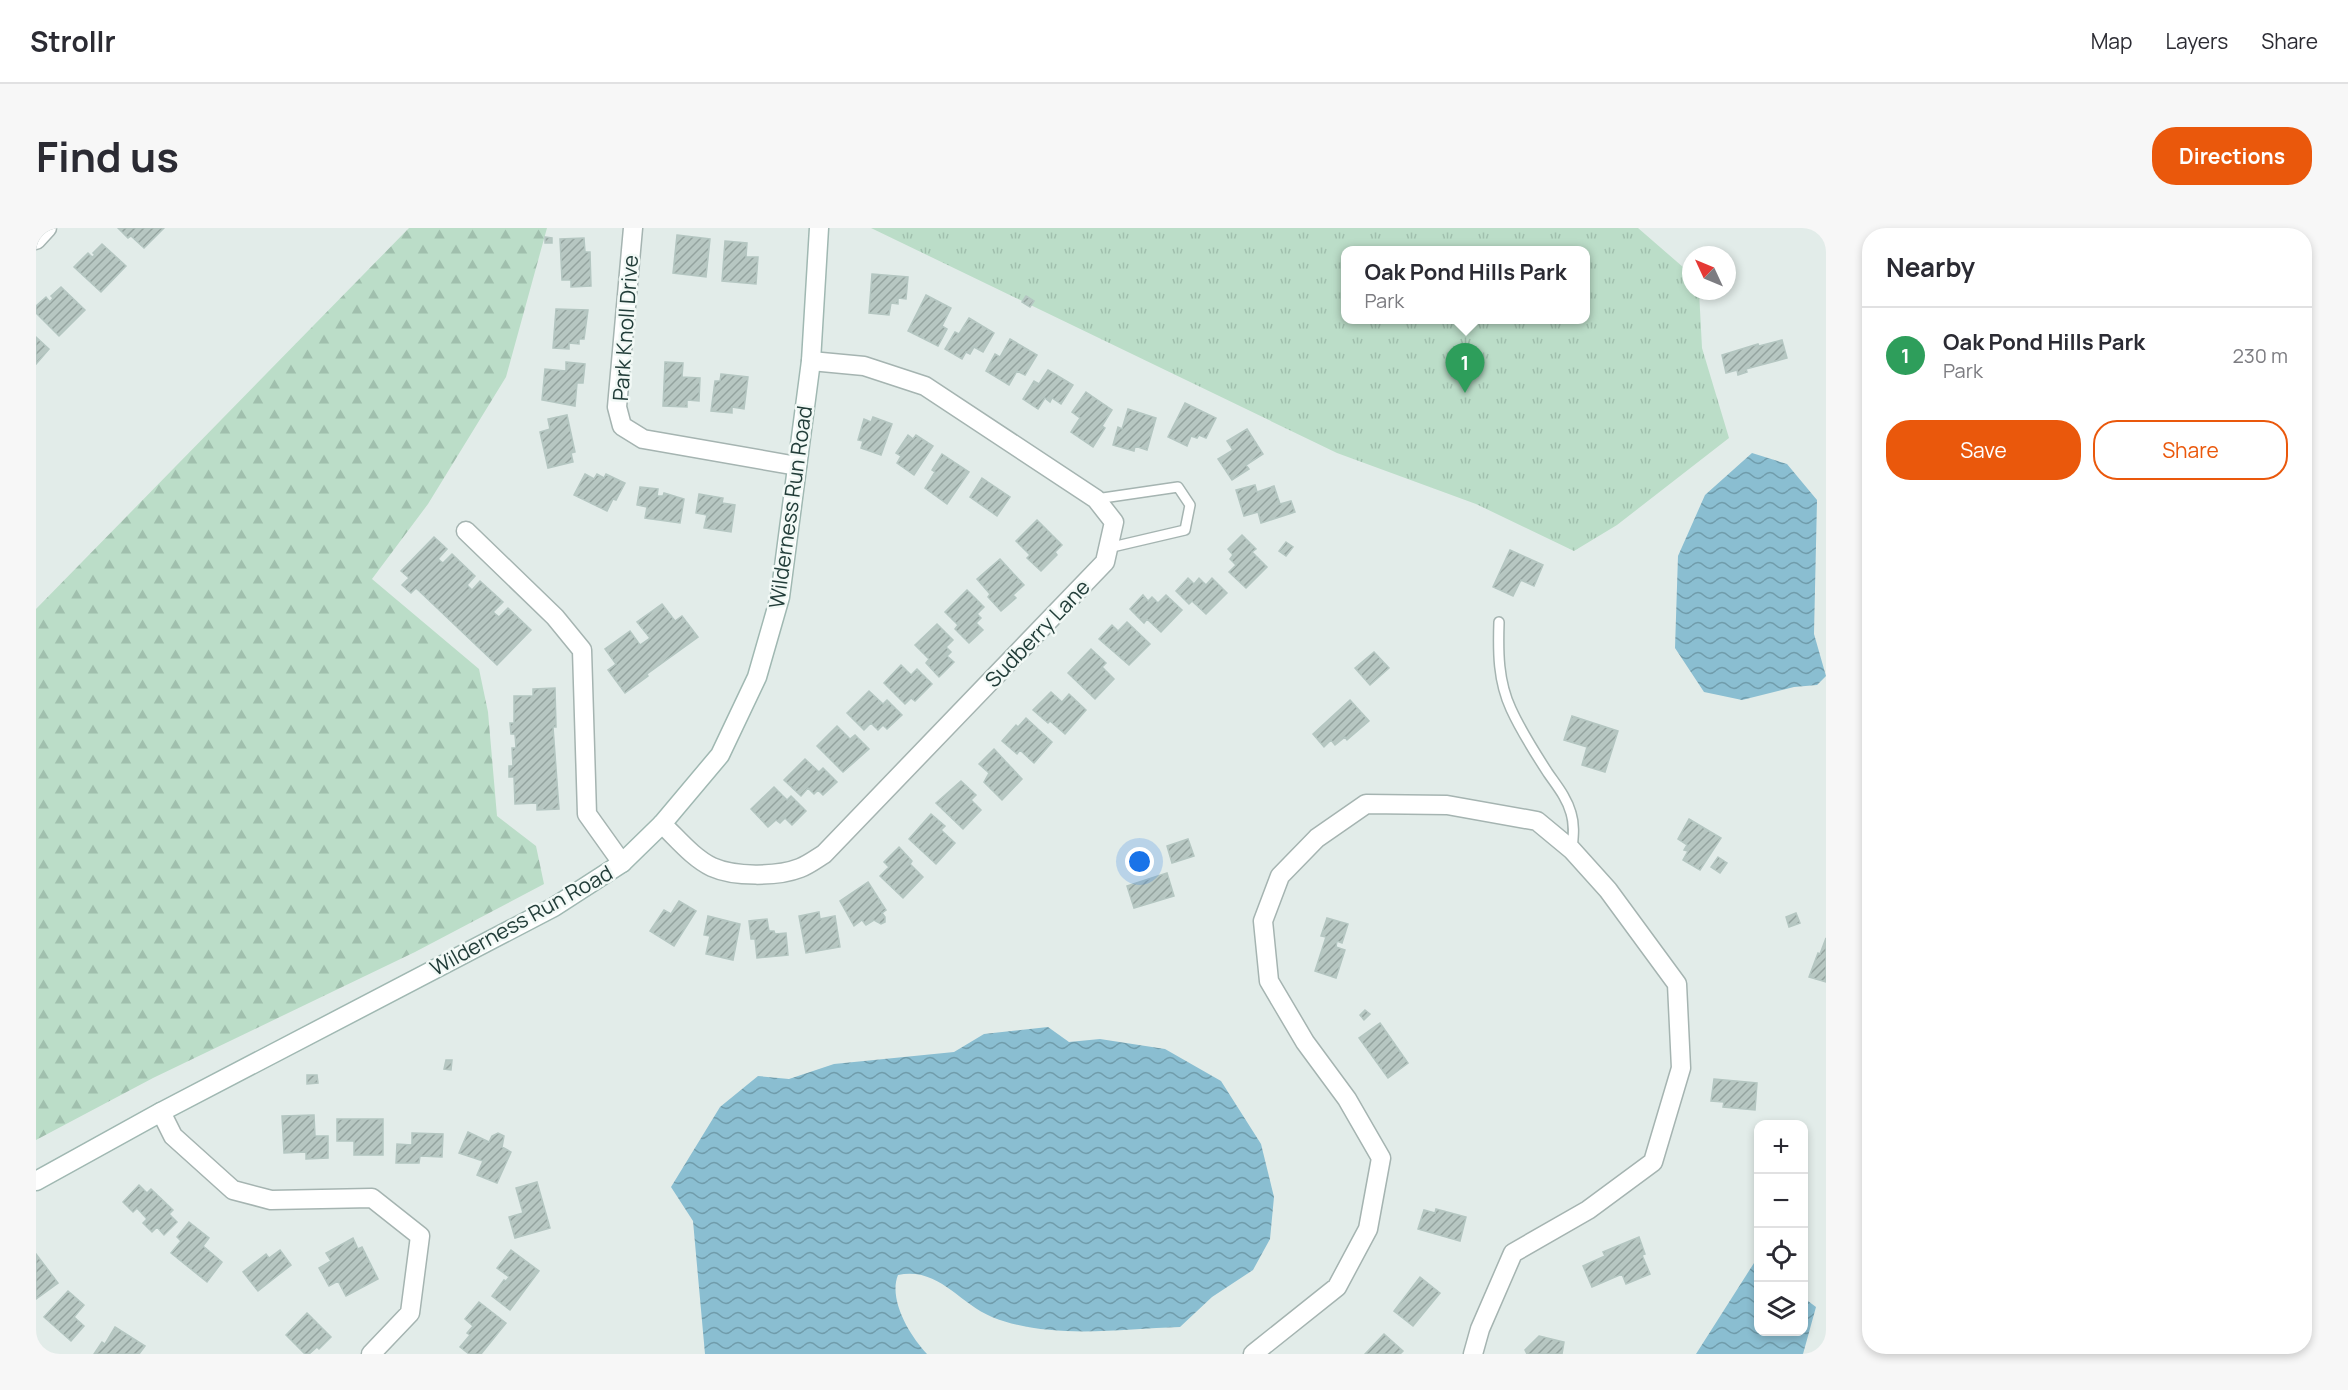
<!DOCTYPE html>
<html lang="en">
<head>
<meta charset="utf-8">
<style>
	:root { --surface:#fff; --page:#f7f7f7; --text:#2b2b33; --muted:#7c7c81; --line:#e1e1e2; --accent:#ea580c }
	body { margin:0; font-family:Manrope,sans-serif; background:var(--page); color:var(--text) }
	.controls { position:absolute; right:18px; bottom:18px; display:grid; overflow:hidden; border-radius:12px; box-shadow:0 3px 9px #0003 }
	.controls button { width:54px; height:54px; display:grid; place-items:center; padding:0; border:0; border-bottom:2px solid var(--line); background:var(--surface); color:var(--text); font:30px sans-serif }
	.compass { position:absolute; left:1646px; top:18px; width:54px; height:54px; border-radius:50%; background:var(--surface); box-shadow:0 3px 9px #0003; rotate:314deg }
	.you { position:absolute; left:1104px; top:634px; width:21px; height:21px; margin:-15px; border:4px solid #fff; border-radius:50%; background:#1a73e8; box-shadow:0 0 0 9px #1a73e833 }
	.badge { display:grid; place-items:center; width:39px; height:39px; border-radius:50%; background:var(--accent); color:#fff; font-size:20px; font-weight:700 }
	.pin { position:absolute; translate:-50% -50px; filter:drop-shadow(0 2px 3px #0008) }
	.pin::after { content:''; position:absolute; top:32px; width:21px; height:18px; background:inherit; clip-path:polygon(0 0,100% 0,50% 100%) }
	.popup { position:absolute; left:1305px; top:18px; width:249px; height:78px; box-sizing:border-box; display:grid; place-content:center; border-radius:12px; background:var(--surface); filter:drop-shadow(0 2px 4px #0005); font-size:20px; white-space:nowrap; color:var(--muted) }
	.popup b { font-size:22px; color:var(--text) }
	.popup::after { content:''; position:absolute; left:50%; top:100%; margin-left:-12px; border:12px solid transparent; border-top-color:var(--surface) }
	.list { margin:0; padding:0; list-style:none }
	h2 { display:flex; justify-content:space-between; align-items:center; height:78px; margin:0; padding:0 24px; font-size:26px }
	h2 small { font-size:20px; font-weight:400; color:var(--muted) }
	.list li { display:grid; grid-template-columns:39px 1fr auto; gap:18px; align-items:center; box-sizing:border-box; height:96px; padding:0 24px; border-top:2px solid var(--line) }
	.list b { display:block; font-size:22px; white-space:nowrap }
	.list p { margin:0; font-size:20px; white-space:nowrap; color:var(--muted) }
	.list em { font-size:20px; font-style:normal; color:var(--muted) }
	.actions { display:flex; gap:12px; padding:18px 24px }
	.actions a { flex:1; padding:14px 0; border:2px solid var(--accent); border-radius:24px; text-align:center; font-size:21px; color:var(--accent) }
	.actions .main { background:var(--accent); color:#fff }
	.icon { flex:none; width:33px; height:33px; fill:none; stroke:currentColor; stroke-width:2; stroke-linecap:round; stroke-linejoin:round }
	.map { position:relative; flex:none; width:1790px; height:1126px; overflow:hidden; border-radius:24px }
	header { display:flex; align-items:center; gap:36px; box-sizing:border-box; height:84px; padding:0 30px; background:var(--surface); border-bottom:2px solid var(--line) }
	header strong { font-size:28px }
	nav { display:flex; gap:33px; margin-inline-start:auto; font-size:21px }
	.intro { display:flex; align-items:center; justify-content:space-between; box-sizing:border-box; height:144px; padding:0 36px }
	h1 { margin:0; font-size:42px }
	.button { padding:15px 27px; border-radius:24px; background:var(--accent); color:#fff; font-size:21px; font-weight:700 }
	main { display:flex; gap:36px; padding:0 36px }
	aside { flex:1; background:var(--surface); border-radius:24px; box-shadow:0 3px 9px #0003 }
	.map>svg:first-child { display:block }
	.forest { fill:url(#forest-firs) }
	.park { fill:url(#park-tufts); fill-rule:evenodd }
	.water { fill:url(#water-waves) }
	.building { fill:url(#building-hatch); stroke:#b4c6c1; stroke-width:1.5 }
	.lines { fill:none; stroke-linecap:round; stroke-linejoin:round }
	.lane-casing { stroke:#a5b4b1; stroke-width:12 }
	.street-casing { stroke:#a5b4b1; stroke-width:21 }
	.secondary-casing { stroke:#a0b8b2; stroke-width:21 }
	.lane { stroke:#fff; stroke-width:9 }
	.street { stroke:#fff; stroke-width:18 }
	.secondary { stroke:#fff; stroke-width:18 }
	.labels { text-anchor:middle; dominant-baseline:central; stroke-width:5; stroke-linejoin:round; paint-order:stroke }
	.street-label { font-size:21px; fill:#223d39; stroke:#f2f9f6 }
</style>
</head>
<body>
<header>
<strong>Strollr</strong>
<nav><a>Map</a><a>Layers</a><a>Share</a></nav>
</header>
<div class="intro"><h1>Find us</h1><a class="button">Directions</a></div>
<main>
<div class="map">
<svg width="1790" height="1126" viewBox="0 0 1790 1126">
	<defs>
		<pattern id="forest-firs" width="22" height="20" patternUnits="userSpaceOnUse" patternTransform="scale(1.5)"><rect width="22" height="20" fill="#bbddc8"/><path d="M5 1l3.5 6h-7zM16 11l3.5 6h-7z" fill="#a0bfad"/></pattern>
		<pattern id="park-tufts" width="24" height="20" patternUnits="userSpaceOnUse" patternTransform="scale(1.5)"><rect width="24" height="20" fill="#bbddc8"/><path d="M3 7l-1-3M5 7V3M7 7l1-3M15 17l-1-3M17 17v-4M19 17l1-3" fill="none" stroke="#a0bfad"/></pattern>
		<pattern id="water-waves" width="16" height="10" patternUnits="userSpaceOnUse" patternTransform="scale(1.5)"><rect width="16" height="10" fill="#8abed1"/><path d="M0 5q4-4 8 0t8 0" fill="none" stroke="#709cab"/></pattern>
		<pattern id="building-hatch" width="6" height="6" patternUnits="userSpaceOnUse" patternTransform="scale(1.5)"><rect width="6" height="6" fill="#b7c7c2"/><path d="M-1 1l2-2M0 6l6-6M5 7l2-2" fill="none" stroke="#94a39f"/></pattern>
	</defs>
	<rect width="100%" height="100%" fill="#e2ece9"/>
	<path class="forest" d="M373 0H511L470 149 392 276 336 351 443 441 452 484 461 588 500 618 508 656 379 724 117 850 0 912V381Z"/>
	<path class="park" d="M835 0H1602L1655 46V63H1663L1666 120 1693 210 1581 297 1538 323 1440 276 1301 225ZM1309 22H1549V92H1309Z"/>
	<path class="water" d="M1716 225 1751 236 1781 272 1778 406 1790 448 1781 457 1758 459 1706 472 1668 464 1639 420 1642 328 1669 267Z
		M1012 799 1033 814 1064 811 1129 821 1185 853 1225 916 1238 969 1234 1011 1217 1042 1176 1069 1144 1099C1083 1101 1014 1112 956 1089 922 1075 903 1039 862 1047 852 1072 874 1108 891 1126H669L657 993 635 959 684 879 722 848 753 851 798 836 918 824 948 806Z
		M1718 1035 1722 1038V1104H1768V1070L1780 1079 1767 1126H1660Z"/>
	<path class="building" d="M82 0H128L108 20 95 8 92 10Z
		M641 7 674 11 670 49 637 45Z
		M509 9 516 10V15H509Z
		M548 10 549 24H554L555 58 535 59V52H526L524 11Z
		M689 13 711 15 710 29H722L720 56 686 53Z
		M66 16 90 38 65 64 38 39 52 25 56 29 59 27 57 25Z
		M836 46 872 49 870 71 862 70V76L855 75 853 87 833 85Z
		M25 59 49 82 23 108 0 85V78L10 69 14 74 17 70 15 68Z
		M890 67 915 80 906 98 911 101 902 118 872 103Z
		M990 68 998 73 994 79 986 74Z
		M520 81 552 82 548 111H543V116L533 115V121L517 120Z
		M933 90 958 105 947 124 938 119 934 126 930 124 926 131 909 121 919 104 923 106Z
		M0 109 13 121 0 136Z
		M974 111 1001 127 989 147 981 143 973 157 950 143 959 126 964 129Z
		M1746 112 1751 130 1710 141 1711 144 1702 147 1701 142 1690 145 1686 127 1722 116 1723 118Z
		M530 134 549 136 547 155H541L539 178 506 172 509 141 530 143Z
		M629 134 647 135 646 149 664 150 663 173 651 172V179L627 178Z
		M1012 142 1037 157 1025 176 1016 170 1014 174 1009 170 1002 181 987 171 998 153 1003 156Z
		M685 146 712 149 708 181 696 179V185L675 183 679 153H684Z
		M1050 164 1076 182 1066 198 1069 200 1057 219 1035 204 1044 190 1036 184Z
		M1149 175 1180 190 1170 210 1163 207 1161 210 1155 208 1151 218 1132 209Z
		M1092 181 1120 190 1111 222 1099 218 1098 223 1077 217 1082 199 1086 201Z
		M531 187 539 224 535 225 537 234 512 240 504 204 514 201 512 191Z
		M837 189 856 196 845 227 825 220 827 213 822 212 828 191 835 194Z
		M1211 201 1227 226 1210 237 1213 241 1196 252 1182 231 1197 222 1191 213Z
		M872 207 877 211 880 207 897 218 878 247 861 235 865 228 860 225Z
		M906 226 933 244 911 276 889 260 899 244 896 242Z
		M549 246 558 251 561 246 568 250 570 246 589 255 580 272 577 271 571 283 538 267Z
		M946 250 974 269 961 288 934 269Z
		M1219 257 1221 264 1238 258 1244 276 1255 273 1259 284 1225 295 1222 284 1208 288 1200 262Z
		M604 259 622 261 621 268H627L628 265 648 271 644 295 609 290 611 279 601 277Z
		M663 266 687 270 686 275 699 277 695 304 668 300 671 287 660 285Z
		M1001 292 1026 317 1019 324 1021 327 1005 343 991 330 994 327 980 313Z
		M1206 307 1220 321 1216 324 1231 339 1210 360 1193 344 1200 337 1194 331 1197 327 1192 321Z
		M398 309 411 321 402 331 407 335 416 326 439 348 431 357 436 362 444 353 467 374 457 384 463 389 472 380 495 402 461 437 380 360 375 365 366 357 373 350 365 343Z
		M1250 314 1257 319 1250 328 1243 323Z
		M1474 322 1507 337 1498 358 1485 352 1477 368 1457 359Z
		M964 331 988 357 977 367 980 370 965 383 952 369 954 366 941 351Z
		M1152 350 1158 356 1163 350 1170 357 1176 350 1191 365 1170 386 1156 373 1153 376 1140 363Z
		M931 362 948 379 941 386 945 390 940 395 947 402 933 415 919 401 922 397 909 384Z
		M1107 367 1112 373 1116 369 1122 375 1130 367 1146 382 1125 404 1111 391 1108 395 1094 381Z
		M626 376 639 393 646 388 662 409 611 446 612 448 589 465 572 442 580 436 569 421 594 403 604 417 614 410 601 394Z
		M1091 394 1114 416 1093 437 1063 411 1076 397 1082 403Z
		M901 396 917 412 910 419 915 424 911 428 918 434 903 449 890 435 893 431 879 417Z
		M1055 421 1070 435 1066 439 1078 451 1059 471 1032 445Z
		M1338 424 1353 440 1334 457 1319 440Z
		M865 437 875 447 881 441 896 456 879 473 875 470 869 476 848 455Z
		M519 460 520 499H517L523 581 501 582V575L479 576 478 549H473V538H477L476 520H480L479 506H475L474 495H478V468H497V461Z
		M833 463 847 476 851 472 866 487 851 501 847 497 842 502 835 495 828 502 811 485Z
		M1015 464 1026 474 1033 466 1050 482 1029 506 1014 493 1012 495 997 482Z
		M1314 472 1333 493 1311 512 1309 509 1299 517 1295 512 1288 519 1277 506Z
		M1536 488 1582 503 1569 544 1546 537 1551 519 1528 512Z
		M990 490 1016 514 998 535 984 522 981 526 966 513 980 497 982 499Z
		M801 498 814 511 819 507 833 521 807 544 781 518Z
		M958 521 986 551 966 572 948 554 953 545 943 536Z
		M769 531 783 544 787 540 801 554 787 567 782 562 778 566 772 560 765 568 748 552Z
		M925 553 940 567 935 572 945 582 927 601 900 575Z
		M738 559 751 572 755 568 770 583 756 597 749 590 744 595 740 592 732 599 715 581Z
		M895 586 909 598 905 602 919 615 900 636 873 611Z
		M1653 591 1685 610 1664 642 1647 632 1652 623 1648 622 1651 617 1642 611Z
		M1152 611 1158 628 1136 635 1131 618Z
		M863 619 876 633 874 636 887 649 867 670 844 648 853 639 848 634Z
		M1682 629 1691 635 1684 645 1675 639Z
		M1131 645 1138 668 1098 680 1091 658Z
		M832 654 850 682 846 685 849 689V694L845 696 838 692 830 697 826 692 818 698 804 673Z
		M643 673 660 683 638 718 614 703 628 682 635 686Z
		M783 684 784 691 799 688 804 719 770 725 763 688Z
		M1760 685 1764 695 1753 699 1750 689Z
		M672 688 704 696 697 732 670 726 674 708 668 707Z
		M1291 690 1312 696 1306 715 1301 713 1300 719 1309 722 1300 750 1279 743 1290 709 1285 708Z
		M731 691 733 703H738L739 706 750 705 752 727 721 730 719 711H715L713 693Z
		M1790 710V754L1773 749 1782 725 1784 726Z
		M1329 782 1334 786 1328 792 1324 787Z
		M1344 795 1372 835 1352 850 1323 810Z
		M410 832H416L415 842 408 841Z
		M271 847H281L282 855 271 856Z
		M1678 851 1721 855 1719 882 1687 879 1688 874 1675 873Z
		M278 887 279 908H292V930L270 931V924L248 925 246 888Z
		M301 891H347V927H318V913H301Z
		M432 904 453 914 456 908 462 905 468 908 466 919 475 924 461 955 441 947 447 933 423 925Z
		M376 905 407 906 406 929 384 928 383 935H360L361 916 376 917Z
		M501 954 514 1000 479 1010 473 989 487 985 480 960Z
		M103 957 111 965 115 961 137 982 133 986 141 994 128 1007 121 999 116 1004 107 995 111 991 101 980 97 984 87 974Z
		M1400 981 1430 989 1424 1013 1382 1001 1388 982 1399 985Z
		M153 994 173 1010 167 1018 186 1034 171 1054 135 1025 145 1013 141 1009Z
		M1603 1009 1609 1026 1606 1027 1614 1046 1590 1056 1586 1046 1556 1059 1547 1038 1569 1028 1567 1024Z
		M317 1010 322 1021 326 1019 342 1051 310 1068 302 1053 293 1058 283 1040 295 1033 290 1025Z
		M244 1022 255 1037 222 1063 207 1044 230 1026 233 1030Z
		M475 1022 503 1043 474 1082 456 1068 468 1052 470 1053 473 1049 461 1040Z
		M0 1026 22 1055 0 1071Z
		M1384 1049 1404 1065 1377 1098 1358 1083Z
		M32 1063 48 1077 38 1089 48 1098 35 1113 8 1089Z
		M443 1074 470 1095 445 1126H433L424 1119 434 1107 431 1105 437 1098 429 1091Z
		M271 1085 295 1109 283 1121 281 1119 273 1126H269L250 1107Z
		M79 1099 109 1118 103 1126H58L66 1114 69 1116Z
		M1348 1106 1367 1123 1364 1126H1329Z
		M1503 1108 1528 1114 1526 1126H1491L1489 1122Z"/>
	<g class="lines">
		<g class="lane-casing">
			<path id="lane" d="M1060 271 1142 259 1154 277 1149 302 1072 320
				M1463 394C1462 424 1462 453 1475 481 1485 503 1499 525 1512 545 1521 558 1531 570 1535 585 1539 598 1537 610 1536 622"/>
		</g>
		<g class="street-casing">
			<path id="street" d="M597 0 581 179 586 198 607 211 761 238
				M0 12 11 0
				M430 303 519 389 546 422 551 586 586 635
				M626 596C641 610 657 630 676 639 698 649 741 649 764 640 772 637 780 631 788 626L1069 334 1078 294 1060 271 889 158 828 138 775 133
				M125 884 137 908 197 962 235 972 336 970 384 1008 374 1085 335 1126
				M1217 1126 1301 1059 1332 1001 1345 930 1311 871 1269 814 1233 753 1227 693 1244 648 1281 610 1330 576 1411 577 1501 593 1536 622 1572 662 1641 756 1645 840 1617 934 1552 982 1477 1025 1444 1101 1437 1126"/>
		</g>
		<g class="secondary-casing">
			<path id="secondary" d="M0 953 125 884 518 679 586 635 626 596 684 527 721 449 744 369 775 133 783 0"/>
		</g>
		<use href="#lane" class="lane"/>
		<use href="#street" class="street"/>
		<use href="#secondary" class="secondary"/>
	</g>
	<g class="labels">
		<g class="street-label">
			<text transform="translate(589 100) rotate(-86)">Park Knoll Drive</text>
			<text transform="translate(754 279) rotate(-82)">Wilderness Run Road</text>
			<text transform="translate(1001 405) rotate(-46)">Sudberry Lane</text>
			<text transform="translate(485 692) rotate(-29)">Wilderness Run Road</text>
		</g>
	</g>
</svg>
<div class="controls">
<button>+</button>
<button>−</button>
<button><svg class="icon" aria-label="locate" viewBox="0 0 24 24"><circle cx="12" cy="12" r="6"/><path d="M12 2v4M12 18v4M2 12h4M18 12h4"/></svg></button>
<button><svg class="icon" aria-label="layers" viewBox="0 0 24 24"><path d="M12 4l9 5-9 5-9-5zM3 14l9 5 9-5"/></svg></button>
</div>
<svg class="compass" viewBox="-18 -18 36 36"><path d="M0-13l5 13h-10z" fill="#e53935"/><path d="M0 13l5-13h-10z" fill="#7c7c81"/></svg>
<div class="you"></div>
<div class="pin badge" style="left:1429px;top:165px;background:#2e9e5b">1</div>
<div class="popup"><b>Oak Pond Hills Park</b>Park</div>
</div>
<aside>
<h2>Nearby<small></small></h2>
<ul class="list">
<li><span class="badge" style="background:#2e9e5b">1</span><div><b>Oak Pond Hills Park</b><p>Park</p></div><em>230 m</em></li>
</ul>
<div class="actions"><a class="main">Save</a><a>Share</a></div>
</aside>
</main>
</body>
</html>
